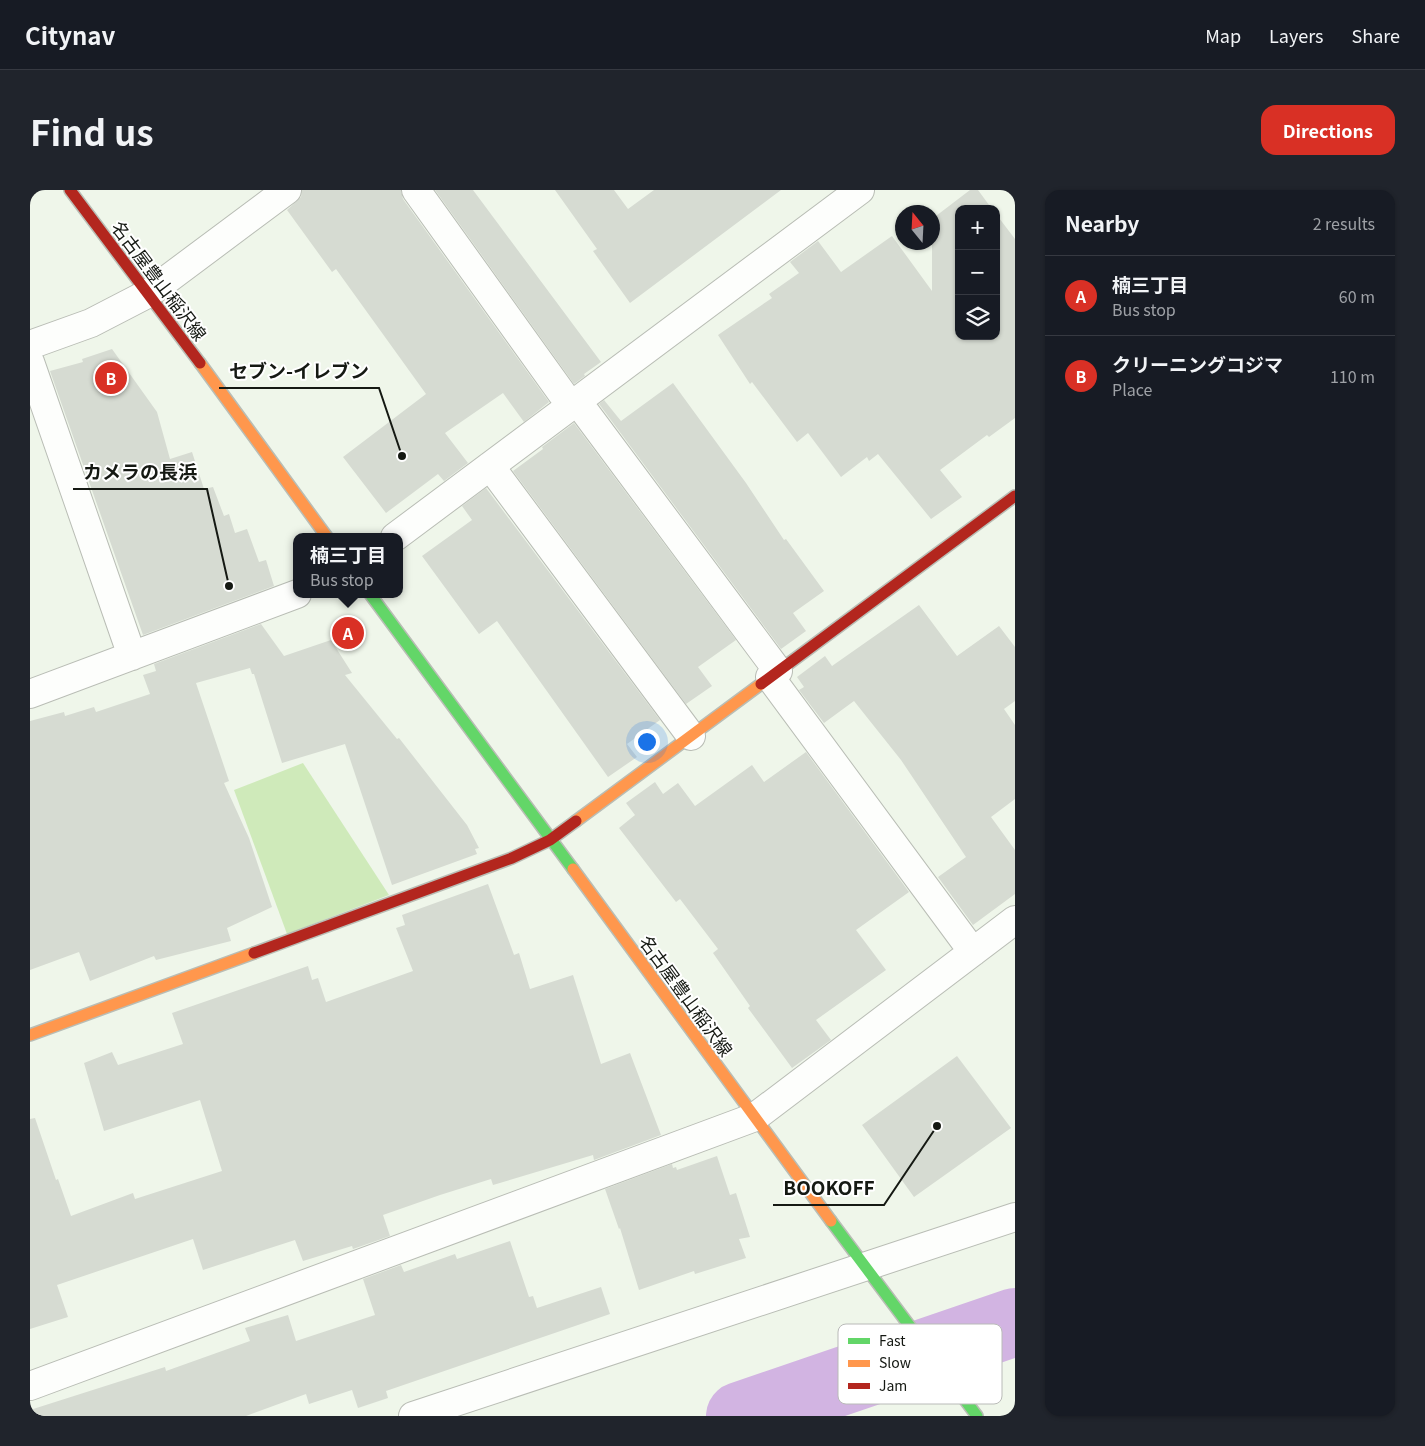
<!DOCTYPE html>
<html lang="en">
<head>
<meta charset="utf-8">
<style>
	:root { --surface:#171b24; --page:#20242c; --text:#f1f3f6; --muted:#9ea1a6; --line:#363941; --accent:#d93025 }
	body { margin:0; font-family:Georgia,"Noto Sans JP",serif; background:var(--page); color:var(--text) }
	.controls { position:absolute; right:15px; top:15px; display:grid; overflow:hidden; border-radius:10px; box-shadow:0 1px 4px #0004 }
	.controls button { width:45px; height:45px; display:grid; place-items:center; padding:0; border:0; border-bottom:1px solid var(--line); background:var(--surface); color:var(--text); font:25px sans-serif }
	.compass { position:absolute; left:865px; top:15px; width:45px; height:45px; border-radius:50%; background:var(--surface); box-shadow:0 1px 4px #0004; rotate:342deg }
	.you { position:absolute; left:616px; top:551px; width:18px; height:18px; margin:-12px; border:4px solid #fff; border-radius:50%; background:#1a73e8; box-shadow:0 0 0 8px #1a73e833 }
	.badge { display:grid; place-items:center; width:32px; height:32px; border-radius:50%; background:var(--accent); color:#fff; font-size:16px; font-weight:700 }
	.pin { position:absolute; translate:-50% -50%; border:2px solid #fff; box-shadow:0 1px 5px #0006 }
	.popup { position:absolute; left:263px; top:343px; width:110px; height:65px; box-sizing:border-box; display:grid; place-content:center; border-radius:10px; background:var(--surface); filter:drop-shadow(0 1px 4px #0005); font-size:16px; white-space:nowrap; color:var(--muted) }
	.popup b { font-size:19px; color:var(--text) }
	.popup::after { content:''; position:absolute; left:50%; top:100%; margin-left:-10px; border:10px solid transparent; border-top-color:var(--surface) }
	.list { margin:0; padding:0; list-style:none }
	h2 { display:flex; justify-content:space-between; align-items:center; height:65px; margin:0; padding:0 20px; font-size:21px }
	h2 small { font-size:16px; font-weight:400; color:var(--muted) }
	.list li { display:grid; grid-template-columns:32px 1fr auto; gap:15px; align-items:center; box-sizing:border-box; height:80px; padding:0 20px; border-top:1px solid var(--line) }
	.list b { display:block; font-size:19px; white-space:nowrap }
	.list p { margin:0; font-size:16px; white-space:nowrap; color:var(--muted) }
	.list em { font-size:16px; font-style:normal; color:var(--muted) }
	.icon { flex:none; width:28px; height:28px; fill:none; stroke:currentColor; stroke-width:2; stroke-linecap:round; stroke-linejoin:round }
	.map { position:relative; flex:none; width:985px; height:1226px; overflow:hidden; border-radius:15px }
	header { display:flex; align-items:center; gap:30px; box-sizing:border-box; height:70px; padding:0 25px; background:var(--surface); border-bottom:1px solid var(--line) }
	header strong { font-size:24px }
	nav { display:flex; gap:28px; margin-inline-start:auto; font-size:18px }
	.intro { display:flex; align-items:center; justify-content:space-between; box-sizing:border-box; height:120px; padding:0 30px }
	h1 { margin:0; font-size:35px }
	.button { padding:12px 22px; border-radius:15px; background:var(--accent); color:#fff; font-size:18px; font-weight:700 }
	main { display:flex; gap:30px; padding:0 30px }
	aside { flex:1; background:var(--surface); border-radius:15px; box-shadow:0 1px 4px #0004 }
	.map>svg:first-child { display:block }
	.green { fill:#cfeaba }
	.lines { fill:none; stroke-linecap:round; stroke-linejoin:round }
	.river { stroke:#d2b4e2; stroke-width:68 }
	.building { fill:#d6dbd2 }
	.street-casing { stroke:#b9bdb5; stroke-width:30 }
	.fast-casing { stroke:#b9bdb5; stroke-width:14 }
	.slow-casing { stroke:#b9bdb5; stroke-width:14 }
	.jam-casing { stroke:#b9bdb5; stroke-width:14 }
	.street { stroke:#fdfefc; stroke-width:28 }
	.fast { stroke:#63d668; stroke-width:11 }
	.slow { stroke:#ff974d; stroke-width:11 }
	.jam { stroke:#b3261e; stroke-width:11 }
	.labels { text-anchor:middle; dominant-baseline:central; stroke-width:4; stroke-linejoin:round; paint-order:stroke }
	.street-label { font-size:18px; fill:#151913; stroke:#fff }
	.key { fill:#fff; stroke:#b9bab8; stroke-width:1 }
	.key-label { font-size:14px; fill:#151913 }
	.leader { fill:none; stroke:#151913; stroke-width:2 }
	.callout-dot { fill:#151913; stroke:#fff; stroke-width:2 }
	.callout-label { font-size:19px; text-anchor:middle; font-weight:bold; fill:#151913; stroke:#fff; stroke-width:4; stroke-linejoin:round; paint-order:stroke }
</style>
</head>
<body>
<header>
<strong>Citynav</strong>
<nav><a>Map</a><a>Layers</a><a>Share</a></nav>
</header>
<div class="intro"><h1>Find us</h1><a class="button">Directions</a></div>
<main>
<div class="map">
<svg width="985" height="1226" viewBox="0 0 985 1226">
	<rect width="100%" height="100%" fill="#eff6ea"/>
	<path class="green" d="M273 573 359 705 257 744 204 600Z"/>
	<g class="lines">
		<path class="river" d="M710 1226 985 1132"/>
	</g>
	<path class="building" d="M272 0H371L373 9 519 212 494 232 473 203 415 243 438 273 414 291 408 284 356 323 313 267 396 204 306 79 302 82 257 20 271 7Z
		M405 0H443L571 172 554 184 555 186 544 194Z
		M525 0H584L598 19 624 0H751L600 113 563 61 567 59Z
		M940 0H948L962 19H929V146H966V24L985 49V228L959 247 957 245 910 280 932 307 901 329 848 264 839 271 837 267 811 287 778 243 767 252 722 192 720 194 688 145 742 108 739 104 769 83 760 72 788 51 811 82 862 46 902 101V29Z
		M82 159 127 222 140 269 162 262 174 299 183 297 194 326 199 324 205 343 217 339 229 372 236 370 244 396 113 445 20 181 53 172 52 169Z
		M643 193 716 293 754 350 756 349 794 401 763 423 776 441 751 459 569 214 574 210 591 231Z
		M544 233 706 450 668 477 682 496 656 514 483 281 513 259 512 257Z
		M456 298 630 530 597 554 607 567 578 587 467 431 449 444 392 366 442 330 432 316Z
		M889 415 927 466 969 436 985 457V511L974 519 985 535V609L961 627 985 660V704L943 735 908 687 936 667 871 570 824 511 794 533 769 500 774 497 767 487 795 466 802 476Z
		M231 434 254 466 301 450 322 483 315 485 367 549 369 548 437 635 449 658 445 659 447 664 362 695 315 554 252 573 224 484H222L220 478 166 493 199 591 194 593 219 648 242 717 197 738 201 751 126 770 124 766 60 791 49 762 0 780V531L34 522 35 526 64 517 66 522 120 504 113 485 126 481 124 474Z
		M776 562 879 702 826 740 856 780 786 830 801 850 762 878 718 818 720 816 683 763 688 759 650 709 646 712 589 638 605 625 596 613 625 592 633 604 648 593 665 616 722 575 734 592Z
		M458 694 484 765 489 763 500 799 543 785 571 874 600 863 631 945 564 970 563 965 463 995 461 989 410 1005 353 1025 360 1046 323 1059 322 1056 273 1071 265 1050 173 1080 163 1049 27 1095 38 1127 0 1139V929L5 928 26 990 28 989 41 1026 103 1003 105 1009 192 981 170 910 74 941 54 873 82 862 88 875 153 854 142 823 278 776 282 790 288 788 296 812 383 781 366 738 375 735 372 725Z
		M927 866 981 938 884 1007 832 935Z
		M687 966 700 1005 706 1003 720 1047 709 1049 716 1068 665 1084 664 1081 609 1100 590 1038 589 1039 575 999 642 974 643 978 646 977 647 980Z
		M480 1051 499 1107 503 1106 507 1118 571 1097 580 1124 356 1201 358 1208 328 1218 322 1200 279 1214 276 1204 216 1226H0V1220L135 1177 136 1181 220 1151 215 1138 258 1125 266 1151 345 1125 333 1089 371 1075 374 1082 425 1064 427 1069Z"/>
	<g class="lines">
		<g class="street-casing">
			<path id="street" d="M386 0 541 216
				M0 155 61 133 119 103 257 0
				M0 172 102 466
				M547 211 748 481
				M460 276 661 546
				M365 347 830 0
				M740 487 943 762
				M0 504 267 404
				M0 1196 725 927 985 730
				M383 1226 985 1027"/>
		</g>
		<g class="fast-casing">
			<path id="fast" d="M340 404 543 679
				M801 1031 947 1226"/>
		</g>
		<g class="slow-casing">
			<path id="slow" d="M170 173 297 347
				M546 631 731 494
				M543 679 801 1031
				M0 845 224 763"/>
		</g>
		<g class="jam-casing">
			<path id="jam" d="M40 0 170 173
				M731 494 985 306
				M224 763 482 668 520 650 546 631"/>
		</g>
		<use href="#street" class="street"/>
		<use href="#fast" class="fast"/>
		<use href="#slow" class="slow"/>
		<use href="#jam" class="jam"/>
	</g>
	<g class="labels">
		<g class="street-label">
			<text transform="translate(130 90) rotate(53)">名古屋豊山稲沢線</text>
			<text transform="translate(657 805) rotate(54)">名古屋豊山稲沢線</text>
		</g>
	</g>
	<rect x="808" y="1134" width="164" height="80" rx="8" class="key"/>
	<rect x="818" y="1148" width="22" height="6" fill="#63d668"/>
	<rect x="818" y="1170" width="22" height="7" fill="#ff974d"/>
	<rect x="818" y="1193" width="22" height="6" fill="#b3261e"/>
	<g class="key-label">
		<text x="849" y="1156">Fast</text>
		<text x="849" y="1178">Slow</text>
		<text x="849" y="1201">Jam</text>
	</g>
	<path class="leader" d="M372 266L349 198H189M199 396L177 299H43M907 936L854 1015H743"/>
	<g class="callout-dot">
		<circle cx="372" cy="266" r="5"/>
		<circle cx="199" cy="396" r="5"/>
		<circle cx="907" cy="936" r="5"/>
	</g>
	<g class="callout-label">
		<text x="269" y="188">セブン-イレブン</text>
		<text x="110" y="289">カメラの長浜</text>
		<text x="799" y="1005">BOOKOFF</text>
	</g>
</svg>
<div class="controls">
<button>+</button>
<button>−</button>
<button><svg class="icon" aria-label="layers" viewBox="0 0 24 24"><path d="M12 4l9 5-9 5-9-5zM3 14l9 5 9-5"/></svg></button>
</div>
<svg class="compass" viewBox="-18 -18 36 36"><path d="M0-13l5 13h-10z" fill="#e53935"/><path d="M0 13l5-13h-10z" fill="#9ea1a6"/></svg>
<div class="you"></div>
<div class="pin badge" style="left:318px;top:443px">A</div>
<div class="popup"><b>楠三丁目</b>Bus stop</div>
<div class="pin badge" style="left:81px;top:188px">B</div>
</div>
<aside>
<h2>Nearby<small>2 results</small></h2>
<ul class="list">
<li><span class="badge">A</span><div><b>楠三丁目</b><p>Bus stop</p></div><em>60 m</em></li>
<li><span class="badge">B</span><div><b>クリーニングコジマ</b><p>Place</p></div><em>110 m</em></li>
</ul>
</aside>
</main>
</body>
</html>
